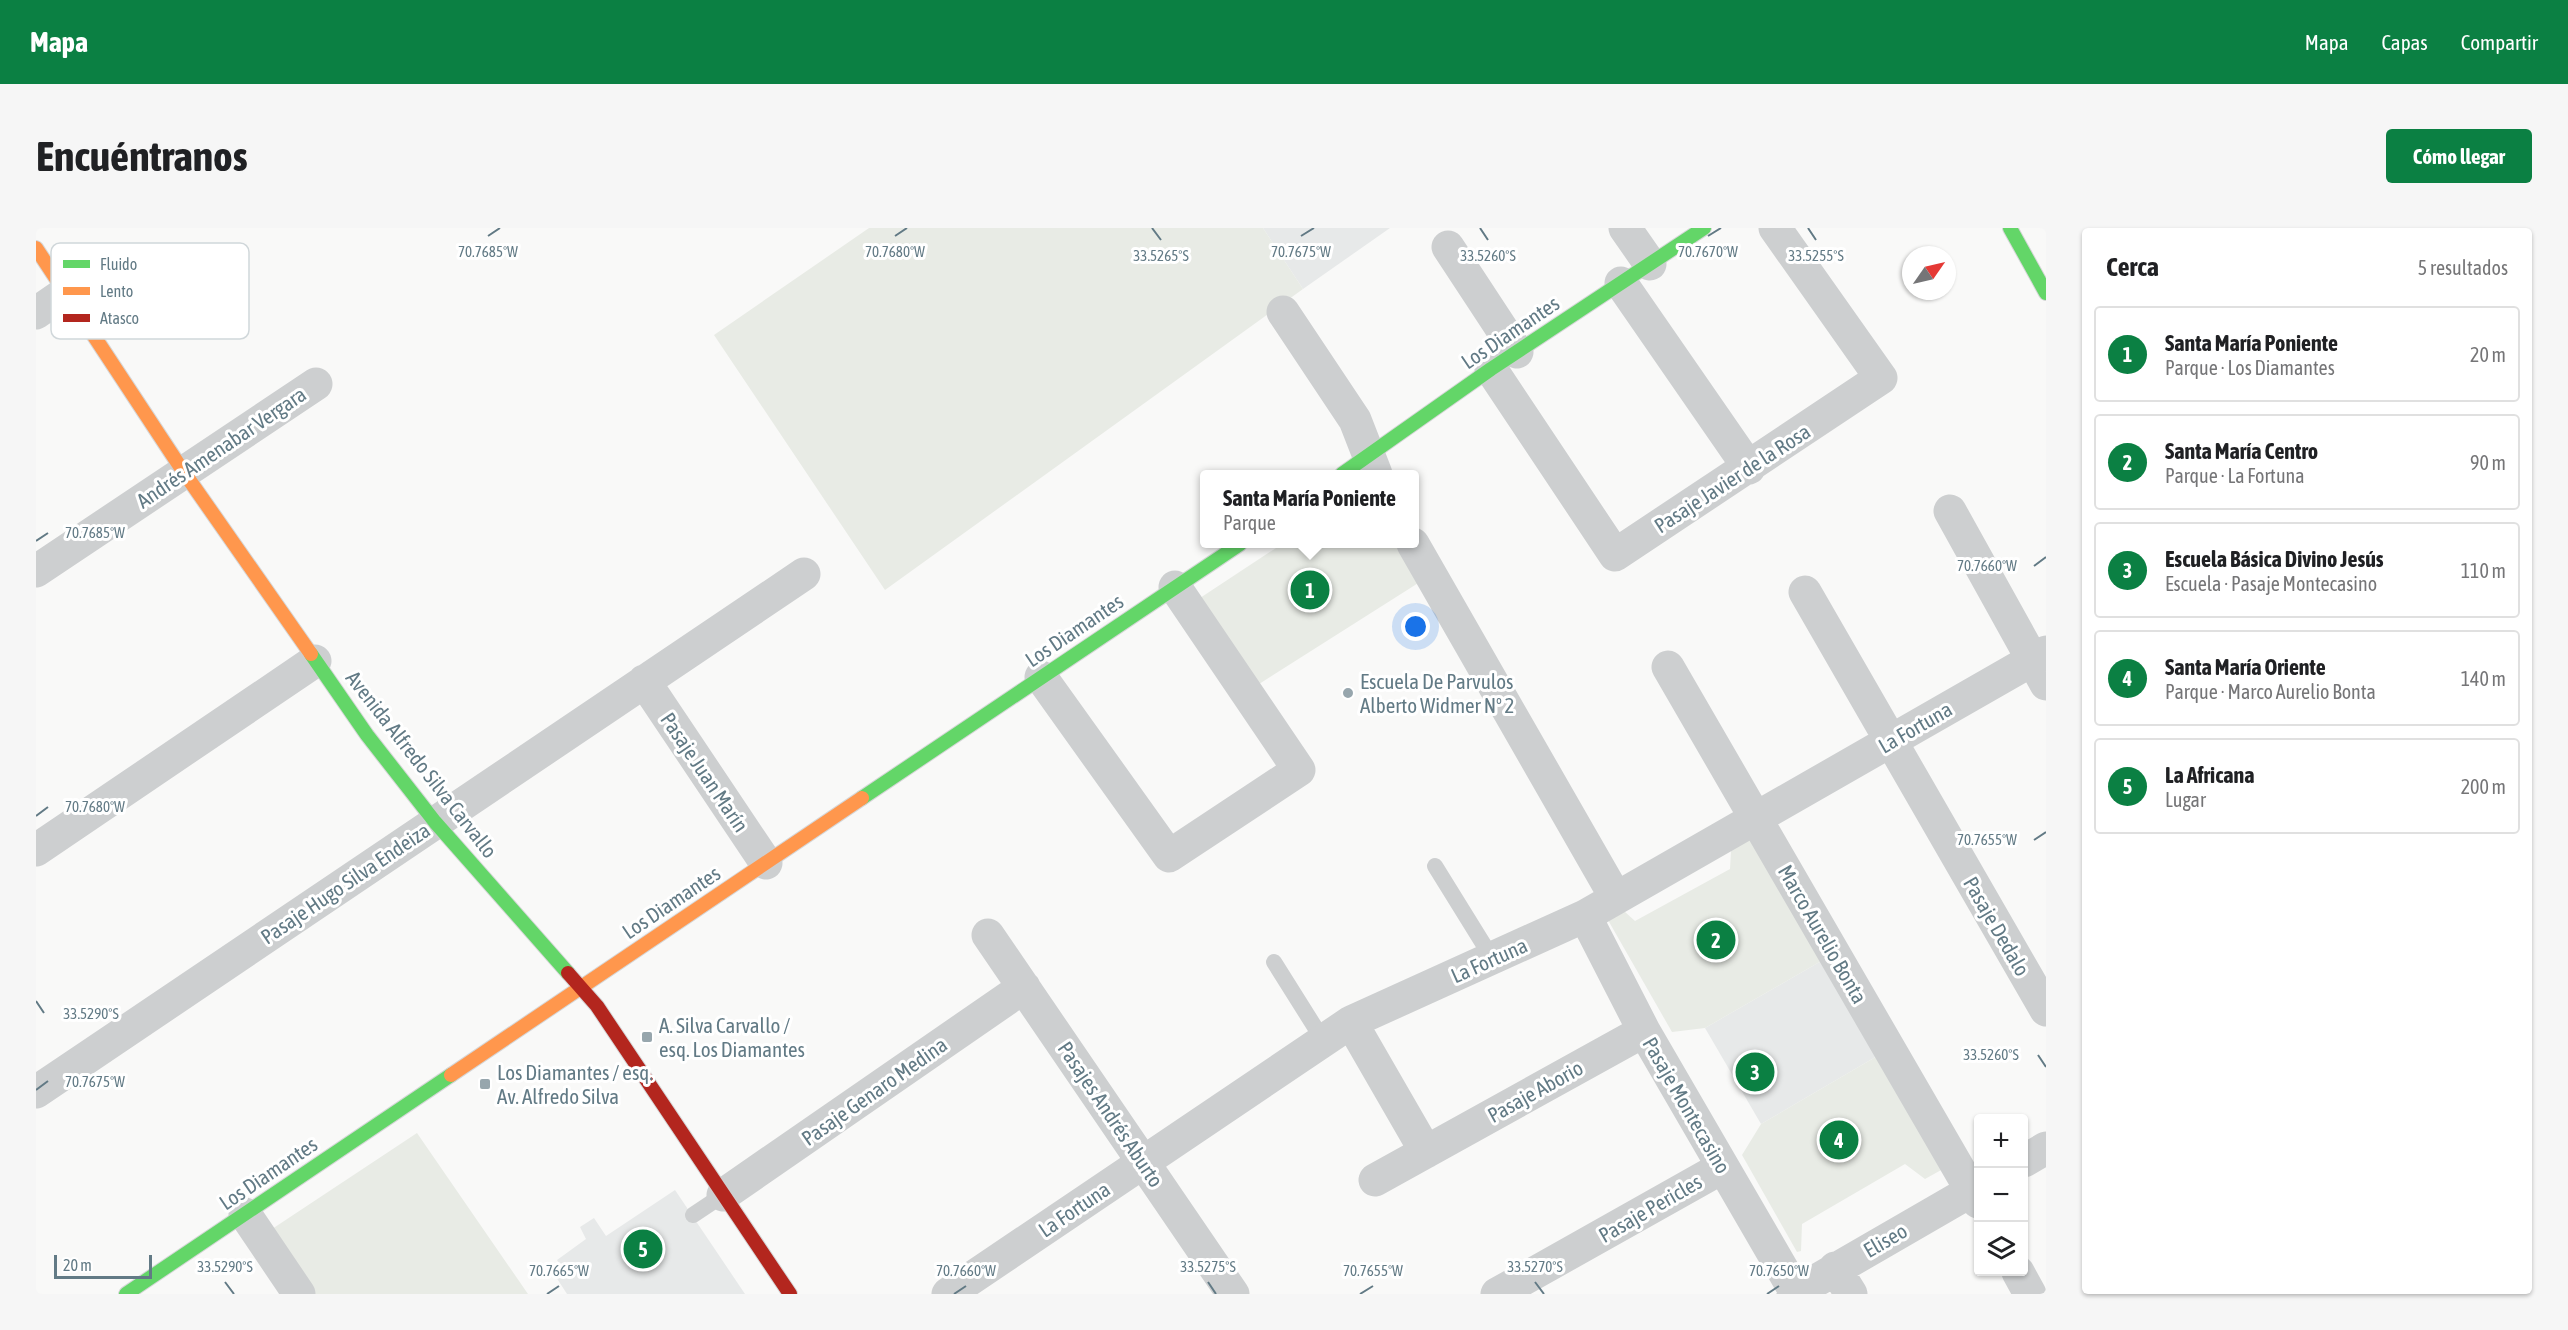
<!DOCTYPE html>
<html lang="es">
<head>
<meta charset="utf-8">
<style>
	:root { --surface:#fff; --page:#f6f6f6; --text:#202124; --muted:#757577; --line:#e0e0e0; --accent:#0b8043 }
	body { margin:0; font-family:"Asap Condensed",sans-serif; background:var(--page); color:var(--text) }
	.controls { position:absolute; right:18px; bottom:18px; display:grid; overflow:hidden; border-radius:6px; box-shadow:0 2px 4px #0004 }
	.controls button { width:54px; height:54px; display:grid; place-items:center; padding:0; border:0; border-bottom:2px solid var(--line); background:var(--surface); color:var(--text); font:30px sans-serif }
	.compass { position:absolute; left:1866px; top:18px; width:54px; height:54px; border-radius:50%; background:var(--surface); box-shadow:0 2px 4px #0004; rotate:56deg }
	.scale { position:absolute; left:18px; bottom:15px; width:98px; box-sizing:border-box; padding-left:6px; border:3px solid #627a85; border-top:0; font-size:16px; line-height:21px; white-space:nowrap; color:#627a85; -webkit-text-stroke:4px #fff; paint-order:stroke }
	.you { position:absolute; left:1380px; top:399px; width:21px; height:21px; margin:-15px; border:4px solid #fff; border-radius:50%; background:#1a73e8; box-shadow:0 0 0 9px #1a73e833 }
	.badge { display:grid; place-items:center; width:39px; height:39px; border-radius:50%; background:var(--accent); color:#fff; font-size:20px; font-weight:700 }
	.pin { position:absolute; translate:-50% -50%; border:3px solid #fff; box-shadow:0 2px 6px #0006 }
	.popup { position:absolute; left:1164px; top:242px; width:219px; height:78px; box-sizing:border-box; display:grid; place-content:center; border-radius:6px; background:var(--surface); filter:drop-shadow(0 2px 4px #0005); font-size:20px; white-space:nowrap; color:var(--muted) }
	.popup b { font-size:22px; color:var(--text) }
	.popup::after { content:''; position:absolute; left:50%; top:100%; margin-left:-12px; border:12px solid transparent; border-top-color:var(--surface) }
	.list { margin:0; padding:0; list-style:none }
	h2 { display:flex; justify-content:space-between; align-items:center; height:78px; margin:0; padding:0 24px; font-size:26px }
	h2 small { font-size:20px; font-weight:400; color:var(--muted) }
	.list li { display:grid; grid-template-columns:39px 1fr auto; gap:18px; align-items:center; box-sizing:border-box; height:96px; margin:0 12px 12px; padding:0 12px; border:2px solid var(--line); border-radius:6px }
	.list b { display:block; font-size:22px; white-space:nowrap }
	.list p { margin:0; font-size:20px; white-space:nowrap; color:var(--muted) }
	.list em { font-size:20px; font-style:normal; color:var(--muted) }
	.icon { flex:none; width:33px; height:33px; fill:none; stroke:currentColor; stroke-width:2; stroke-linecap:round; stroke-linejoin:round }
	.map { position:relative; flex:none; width:2010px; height:1066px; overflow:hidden; border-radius:6px }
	header { display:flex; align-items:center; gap:36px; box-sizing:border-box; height:84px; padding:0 30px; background:var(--accent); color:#fff }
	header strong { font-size:28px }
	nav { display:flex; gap:33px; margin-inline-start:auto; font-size:21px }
	.intro { display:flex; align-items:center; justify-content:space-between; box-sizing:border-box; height:144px; padding:0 36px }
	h1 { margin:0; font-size:42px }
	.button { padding:15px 27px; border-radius:6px; background:var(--accent); color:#fff; font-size:21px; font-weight:700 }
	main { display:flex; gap:36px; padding:0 36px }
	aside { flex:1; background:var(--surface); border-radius:6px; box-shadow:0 2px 4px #0004 }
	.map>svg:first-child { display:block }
	.built { fill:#e7e9e9 }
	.green { fill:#e8ebe5 }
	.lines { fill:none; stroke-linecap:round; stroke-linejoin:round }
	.fast-casing { stroke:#d6d7d8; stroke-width:16 }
	.slow-casing { stroke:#d6d7d8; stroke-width:16 }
	.jam-casing { stroke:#d6d7d8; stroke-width:16 }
	.lane { stroke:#cdcfd0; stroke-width:16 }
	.street { stroke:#cdcfd0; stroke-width:33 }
	.fast { stroke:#63d668; stroke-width:14 }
	.slow { stroke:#ff974d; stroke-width:14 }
	.jam { stroke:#b3261e; stroke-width:14 }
	.ticks { fill:none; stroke:#627a85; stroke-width:2 }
	.poi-dot { fill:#97a6ad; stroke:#fff; stroke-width:2 }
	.labels { text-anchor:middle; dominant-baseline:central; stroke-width:6; stroke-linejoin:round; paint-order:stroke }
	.street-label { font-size:21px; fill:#627a85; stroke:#fff }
	.poi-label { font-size:21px; fill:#627a85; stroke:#fff; text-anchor:start }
	.key { fill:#fff; stroke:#d0d7da; stroke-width:1.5 }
	.key-label { font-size:16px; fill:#627a85 }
	.ticks-label { font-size:15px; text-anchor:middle; fill:#627a85; stroke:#fff; stroke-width:6; stroke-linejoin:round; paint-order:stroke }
</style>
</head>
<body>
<header>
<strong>Mapa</strong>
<nav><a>Mapa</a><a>Capas</a><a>Compartir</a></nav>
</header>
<div class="intro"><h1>Encuéntranos</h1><a class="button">Cómo llegar</a></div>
<main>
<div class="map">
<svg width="2010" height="1066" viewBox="0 0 2010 1066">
	<rect width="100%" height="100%" fill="#f9f9f8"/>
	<path class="built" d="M1227 0H1354L1267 61Z
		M1787 732 1843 827 1725 896 1669 800Z
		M639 962 709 1066H531L520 1049 528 1043 521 1032 550 1011 544 999 558 990 570 1008Z"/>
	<path class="green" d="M833 0H1227L1267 61 849 362 678 107Z
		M1246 316H1366L1387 352 1220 458 1161 372Z
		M1710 597 1787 732 1669 800 1636 804 1572 692 1577 673 1599 693 1694 641 1696 605Z
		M1843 827 1907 941 1889 951 1869 936 1766 996 1765 1023 1761 1024 1706 927 1725 896Z
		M381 905 492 1066H275L233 1003Z"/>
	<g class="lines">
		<g class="fast-casing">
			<path id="fast" d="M1974 0 2010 65
				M1306 246 1455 141 1668 0
				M275 426 331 507 399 594 532 745
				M826 570 1204 316
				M90 1066 415 847"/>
		</g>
		<g class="slow-casing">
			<path id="slow" d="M0 20 147 243 275 426
				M415 847 826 570"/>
		</g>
		<g class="jam-casing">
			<path id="jam" d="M532 745 561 778 754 1066"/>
		</g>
		<path class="lane" d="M1399 638 1456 730
			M1238 734 1287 812
			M657 987 687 967"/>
		<path class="street" d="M1589 0 1614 36
			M1412 19 1481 124
			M1585 55 1713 240
			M1247 84 1319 192 1340 246
			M0 85 29 65
			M1455 141 1579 327 1845 150 1739 0
			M1914 283 2010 456
			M1377 316 1580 670
			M0 343 280 156
			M1769 364 2010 782
			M1632 439 1942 974
			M1005 449 1133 628 1263 542 1139 359
			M608 453 730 635
			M0 622 279 433
			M1549 688 1608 803 1759 1063
			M952 707 1197 1066
			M1315 794 1390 924
			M0 864 768 346
			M1988 933 2010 920
			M1339 952 1608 803
			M687 967 988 759
			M209 986 263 1066
			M1799 1040 1815 1066
			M1982 1044 1994 1066
			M912 1066 1315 794 1549 688 2010 424
			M1461 1066 1687 939
			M1757 1066 1942 959"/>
		<use href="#fast" class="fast"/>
		<use href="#slow" class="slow"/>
		<use href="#jam" class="jam"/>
	</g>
	<path class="ticks" d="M1116 0 1125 12M1444 0 1452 12M1772 0 1780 12M452 8 464 0M859 8 871 0M1265 8 1278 0M1672 8 1685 0M0 313 12 305M1998 338 2010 329M0 588 12 579M1998 612 2010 604M0 773 8 785M2002 827 2010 839M0 862 12 853M189 1054 198 1066M1172 1054 1180 1066M1499 1054 1508 1066M511 1066 523 1058M918 1066 930 1058M1324 1066 1337 1058M1731 1066 1743 1058"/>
	<g class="poi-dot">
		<circle cx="1312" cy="465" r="6"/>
		<rect x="605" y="803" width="12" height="12" rx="3"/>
		<rect x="443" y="850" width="12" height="12" rx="3"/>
	</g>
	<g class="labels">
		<g class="street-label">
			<text transform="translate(1474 104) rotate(-34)">Los Diamantes</text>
			<text transform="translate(185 219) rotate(-34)">Andrés Amenabar Vergara</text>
			<text transform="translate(1696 250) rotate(-33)">Pasaje Javier de la Rosa</text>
			<text transform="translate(1038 402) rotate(-34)">Los Diamantes</text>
			<text transform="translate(1879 499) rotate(-30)">La Fortuna</text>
			<text transform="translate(386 536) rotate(52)">Avenida Alfredo Silva Carvallo</text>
			<text transform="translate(669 544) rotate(56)">Pasaje Juan Marín</text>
			<text transform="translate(309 655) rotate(-34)">Pasaje Hugo Silva Endeiza</text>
			<text transform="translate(635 674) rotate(-34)">Los Diamantes</text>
			<text transform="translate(1961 698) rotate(60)">Pasaje Dedalo</text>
			<text transform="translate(1787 706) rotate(60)">Marco Aurelio Bonta</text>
			<text transform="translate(1453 732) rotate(-24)">La Fortuna</text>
			<text transform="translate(838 863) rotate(-35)">Pasaje Genaro Medina</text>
			<text transform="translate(1499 863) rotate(-29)">Pasaje Aborio</text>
			<text transform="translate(1651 877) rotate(60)">Pasaje Montecasino</text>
			<text transform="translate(1075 886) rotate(56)">Pasajes Andrés Aburto</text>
			<text transform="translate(232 945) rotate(-34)">Los Diamantes</text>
			<text transform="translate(1614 980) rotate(-30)">Pasaje Pericles</text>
			<text transform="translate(1038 981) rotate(-34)">La Fortuna</text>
			<text transform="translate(1849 1012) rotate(-30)">Eliseo</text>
		</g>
		<g class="poi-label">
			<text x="1324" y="453">Escuela De Parvulos<tspan x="1324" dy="24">Alberto Widmer Nº 2</tspan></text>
			<text x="623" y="797">A. Silva Carvallo /<tspan x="623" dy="24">esq. Los Diamantes</tspan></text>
			<text x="461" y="844">Los Diamantes / esq.<tspan x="461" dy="24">Av. Alfredo Silva</tspan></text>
		</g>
	</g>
	<rect x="15" y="15" width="198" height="96" rx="9" class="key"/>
	<rect x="27" y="32" width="27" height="8" fill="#63d668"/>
	<rect x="27" y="59" width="27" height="8" fill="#ff974d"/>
	<rect x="27" y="86" width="27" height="8" fill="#b3261e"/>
	<g class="key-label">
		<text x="64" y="42">Fluido</text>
		<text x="64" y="69">Lento</text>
		<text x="64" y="96">Atasco</text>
	</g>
	<g class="ticks-label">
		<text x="1265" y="29">70.7675°W</text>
		<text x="859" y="29">70.7680°W</text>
		<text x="1672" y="29">70.7670°W</text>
		<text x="452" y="29">70.7685°W</text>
		<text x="1125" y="33">33.5265°S</text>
		<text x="1452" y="33">33.5260°S</text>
		<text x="1780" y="33">33.5255°S</text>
		<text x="59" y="310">70.7685°W</text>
		<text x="1951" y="343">70.7660°W</text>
		<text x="59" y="584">70.7680°W</text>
		<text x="1951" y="617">70.7655°W</text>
		<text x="55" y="791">33.5290°S</text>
		<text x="1955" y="832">33.5260°S</text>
		<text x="59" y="859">70.7675°W</text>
		<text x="189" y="1044">33.5290°S</text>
		<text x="1172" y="1044">33.5275°S</text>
		<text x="1499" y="1044">33.5270°S</text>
		<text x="523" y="1048">70.7665°W</text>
		<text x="930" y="1048">70.7660°W</text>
		<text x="1337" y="1048">70.7655°W</text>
		<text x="1743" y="1048">70.7650°W</text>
	</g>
</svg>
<div class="controls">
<button>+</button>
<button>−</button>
<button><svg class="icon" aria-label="layers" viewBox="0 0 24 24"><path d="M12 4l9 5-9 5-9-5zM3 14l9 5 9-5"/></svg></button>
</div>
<svg class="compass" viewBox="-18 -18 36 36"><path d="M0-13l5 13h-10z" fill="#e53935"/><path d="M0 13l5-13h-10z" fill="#757577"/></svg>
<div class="scale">20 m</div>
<div class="you"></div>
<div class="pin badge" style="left:1274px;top:362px">1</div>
<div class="popup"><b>Santa María Poniente</b>Parque</div>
<div class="pin badge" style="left:1680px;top:712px">2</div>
<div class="pin badge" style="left:1719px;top:844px">3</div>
<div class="pin badge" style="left:1803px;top:912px">4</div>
<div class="pin badge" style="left:607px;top:1021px">5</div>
</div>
<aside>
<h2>Cerca<small>5 resultados</small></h2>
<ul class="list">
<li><span class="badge">1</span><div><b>Santa María Poniente</b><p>Parque · Los Diamantes</p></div><em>20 m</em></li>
<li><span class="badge">2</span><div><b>Santa María Centro</b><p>Parque · La Fortuna</p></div><em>90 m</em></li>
<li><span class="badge">3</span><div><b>Escuela Básica Divino Jesús</b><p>Escuela · Pasaje Montecasino</p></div><em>110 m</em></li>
<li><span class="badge">4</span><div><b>Santa María Oriente</b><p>Parque · Marco Aurelio Bonta</p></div><em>140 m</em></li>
<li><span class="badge">5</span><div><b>La Africana</b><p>Lugar</p></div><em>200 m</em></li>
</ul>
</aside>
</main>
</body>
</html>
